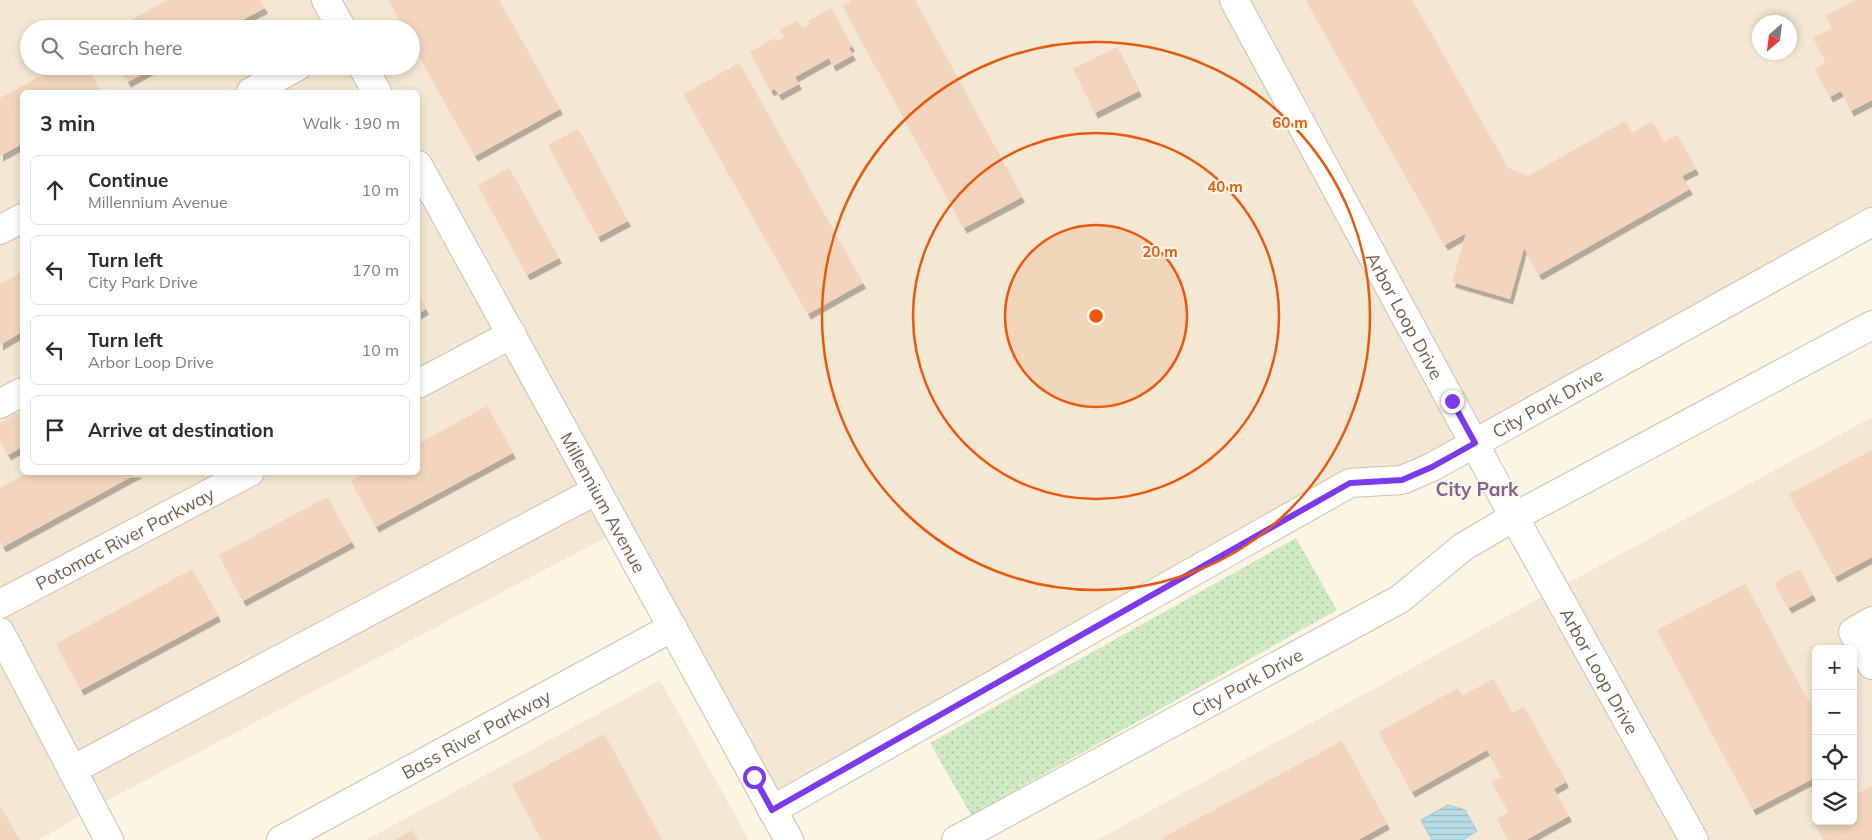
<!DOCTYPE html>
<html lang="en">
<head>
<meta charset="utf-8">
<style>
	:root { --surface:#fff; --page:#f2f2f3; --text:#2b2b33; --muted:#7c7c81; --line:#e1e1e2 }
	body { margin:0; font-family:Mulish,sans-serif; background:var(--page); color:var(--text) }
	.controls { position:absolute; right:15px; bottom:15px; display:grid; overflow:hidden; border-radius:8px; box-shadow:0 2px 8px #0003 }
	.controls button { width:45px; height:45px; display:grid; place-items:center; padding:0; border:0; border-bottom:1px solid var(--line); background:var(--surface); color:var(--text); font:25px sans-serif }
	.compass { position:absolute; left:1752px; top:15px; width:45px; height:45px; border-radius:50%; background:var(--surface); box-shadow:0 2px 8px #0003; rotate:208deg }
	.stop { position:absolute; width:15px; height:15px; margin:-11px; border:4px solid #7c3aed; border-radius:50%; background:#fff }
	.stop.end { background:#7c3aed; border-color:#fff; box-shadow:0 1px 5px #0008 }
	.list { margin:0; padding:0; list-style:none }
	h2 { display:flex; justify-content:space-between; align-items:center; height:65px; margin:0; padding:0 20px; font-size:21px }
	h2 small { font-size:16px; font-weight:400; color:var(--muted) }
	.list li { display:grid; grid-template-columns:32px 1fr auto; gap:15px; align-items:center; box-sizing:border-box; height:70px; margin:0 10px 10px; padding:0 10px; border:1px solid var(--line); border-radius:8px }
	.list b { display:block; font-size:19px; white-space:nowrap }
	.list p { margin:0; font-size:16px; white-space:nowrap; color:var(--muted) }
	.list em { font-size:16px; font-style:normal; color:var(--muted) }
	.icon { flex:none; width:28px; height:28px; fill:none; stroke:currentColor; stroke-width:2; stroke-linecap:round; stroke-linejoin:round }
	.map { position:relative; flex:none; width:1872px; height:840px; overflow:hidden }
	.search { position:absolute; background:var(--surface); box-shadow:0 2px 8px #0003; left:20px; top:20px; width:400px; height:55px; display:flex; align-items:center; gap:12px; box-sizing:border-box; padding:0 18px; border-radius:28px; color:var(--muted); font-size:19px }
	.panel { position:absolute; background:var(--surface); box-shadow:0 2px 8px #0003; left:20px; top:90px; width:400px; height:385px; border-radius:8px }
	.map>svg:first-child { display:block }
	.residential { fill:#f4e7d3; fill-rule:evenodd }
	.grass { fill:url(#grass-dots) }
	.water { fill:url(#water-rules); stroke:#9fcbd8 }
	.building { fill:#f2d5bc; filter:url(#shadow) }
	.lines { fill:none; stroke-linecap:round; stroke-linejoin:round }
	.minor-casing { stroke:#d0bfae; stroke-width:30 }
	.minor { stroke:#fff; stroke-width:28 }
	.route { stroke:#7c3aed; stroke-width:6 }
	.ring { fill:none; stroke:#e8590c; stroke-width:2.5 }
	.labels { text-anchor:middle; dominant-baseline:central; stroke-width:4; stroke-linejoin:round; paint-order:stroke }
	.street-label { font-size:18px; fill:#755c4a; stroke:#fff8eb }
	.neighbourhood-label { font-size:19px; font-weight:bold; fill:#856192; stroke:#fff8eb }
	.centre { fill:#e8590c; stroke:#fff8eb; stroke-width:2.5 }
	.ring-label { font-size:15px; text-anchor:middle; font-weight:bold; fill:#e8590c; stroke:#fff8eb; stroke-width:4; stroke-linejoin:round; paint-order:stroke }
</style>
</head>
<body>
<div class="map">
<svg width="1872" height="840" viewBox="0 0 1872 840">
	<defs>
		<pattern id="grass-dots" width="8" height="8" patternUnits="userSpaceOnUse" patternTransform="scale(1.25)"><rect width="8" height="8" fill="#d0eac3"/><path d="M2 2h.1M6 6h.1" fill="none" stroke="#adc1a0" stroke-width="1.8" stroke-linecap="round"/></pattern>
		<pattern id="water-rules" width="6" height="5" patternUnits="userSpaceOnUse" patternTransform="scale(1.25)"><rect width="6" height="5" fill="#b9dde6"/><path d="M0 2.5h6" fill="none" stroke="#9bb6bc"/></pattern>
		<filter id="shadow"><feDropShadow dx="3" dy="5.5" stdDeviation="0" flood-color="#0004"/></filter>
	</defs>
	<rect width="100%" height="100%" fill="#fcf5e4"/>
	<path class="residential" d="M0 0H1872V216L1402 477 1351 479 774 806 622 529 93 808 39 840H0ZM1760 22H1790V52H1760ZM29 29H411V66H29ZM22 92H418V472H22Z
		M1872 417V840H1097ZM1816 649H1853V821H1816Z
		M660 680 749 840H366Z"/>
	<path class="grass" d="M1296 538 1337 610 971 815 930 743Z"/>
	<path class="water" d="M1448 805 1465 810 1477 831 1463 840H1432L1421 820Z"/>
	<path class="building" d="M167 0H260L265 8 226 29H115Z
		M389 0H499L560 109 475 156 411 41V29H405Z
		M852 0H915L1022 197 964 228 842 5Z
		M1306 0H1412L1508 168 1528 176 1625 121 1632 133 1652 121 1664 142 1677 135 1696 169 1682 176 1690 189 1539 275 1524 248 1510 299 1452 282 1466 233 1445 245Z
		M1856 0H1872V100L1851 111 1841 91 1830 97 1815 69 1826 62 1813 38 1832 28 1826 16Z
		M831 8 852 46 849 48 853 55 833 66 829 58 795 77 799 84 779 95 775 89 771 91 750 52 775 38 776 41 784 37 780 30 797 20 801 29 809 24 808 21Z
		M1117 47 1139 91 1095 113 1073 69Z
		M739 63 863 283 808 314 684 94Z
		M59 66H87L101 92H22V144L0 156V98Z
		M119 66H157L128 82Z
		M578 129 628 221 598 237 548 145Z
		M509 168 559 258 527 275 478 185Z
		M22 272V332L0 345V284Z
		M418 294 426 309 418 314Z
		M487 406 513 453 376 527 351 481 365 472H418V444Z
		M18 413 22 420V447L8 455 0 441V423Z
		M1872 450V557L1835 577 1789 494Z
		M29 472H140L3 547 0 541V488Z
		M327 497 352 542 243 601 219 555Z
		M192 569 218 616 81 690 56 644Z
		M1799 569 1813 595 1789 608 1774 583Z
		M1745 584 1816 716V777L1753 810 1657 630Z
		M1493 679 1512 713 1524 707 1566 782 1554 789 1569 816 1526 840H1508L1497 819 1509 812 1492 782 1502 777 1487 750 1412 792 1379 732 1458 688 1462 696Z
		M604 734 662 840H542L512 785Z
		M1342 741 1387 824 1358 840H1163L1162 838Z
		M1872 786V840H1824L1812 819 1816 817V821H1853V796Z
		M0 806 19 839 17 840H0Z
		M412 830 418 840H395Z"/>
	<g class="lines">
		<g class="minor-casing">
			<g id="minor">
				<path d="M326 0 342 29"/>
				<path id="s1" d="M1234 0 1514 517 1694 840"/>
				<path d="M362 66 377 92"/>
				<path d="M251 92 298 66"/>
				<path id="s2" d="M418 165 789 840"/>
				<path d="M0 230 22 218"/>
				<path d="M418 384 512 334"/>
				<path d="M0 404 22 392"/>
				<path id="s3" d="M0 604 250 472"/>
				<path d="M1872 621 1853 632 1872 665"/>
				<path d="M0 632 109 840"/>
				<path d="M72 770 597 490"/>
				<path id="s4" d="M772 810 1350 483 1402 480 1432 467 1872 222"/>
				<path id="s5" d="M281 840 673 627"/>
				<path id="s6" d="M956 840 1400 599 1463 547 1514 517 1872 325"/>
			</g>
		</g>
		<use href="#minor" class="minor"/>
	</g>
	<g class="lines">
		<path class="route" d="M754 777 772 810 1350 483 1402 480 1432 467 1475 443 1452 401"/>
	</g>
	<circle cx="1096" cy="316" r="91" fill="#e8590c" fill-opacity=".12"/>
	<g class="ring">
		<circle cx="1096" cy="316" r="91"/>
		<circle cx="1096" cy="316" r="183"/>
		<circle cx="1096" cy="316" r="274"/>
	</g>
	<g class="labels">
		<g class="street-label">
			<text stroke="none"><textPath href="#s1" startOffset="359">Arbor Loop Drive</textPath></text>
			<text stroke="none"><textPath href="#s4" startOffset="881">City Park Drive</textPath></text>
			<text stroke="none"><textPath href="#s2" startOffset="385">Millennium Avenue</textPath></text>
			<text stroke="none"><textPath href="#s3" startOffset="141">Potomac River Parkway</textPath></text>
			<text stroke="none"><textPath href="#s1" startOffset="764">Arbor Loop Drive</textPath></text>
			<text stroke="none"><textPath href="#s6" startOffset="331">City Park Drive</textPath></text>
			<text stroke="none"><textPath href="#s5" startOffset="222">Bass River Parkway</textPath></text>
		</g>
		<g class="neighbourhood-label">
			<text x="1477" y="489">City Park</text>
		</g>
	</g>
	<circle cx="1096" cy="316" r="8" class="centre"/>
	<g class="ring-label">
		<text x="1290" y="128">60 m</text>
		<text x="1225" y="192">40 m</text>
		<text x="1160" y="257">20 m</text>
	</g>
</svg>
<div class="controls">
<button>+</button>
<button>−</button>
<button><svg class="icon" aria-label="locate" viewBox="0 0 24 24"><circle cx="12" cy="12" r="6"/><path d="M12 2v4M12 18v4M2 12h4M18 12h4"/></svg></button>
<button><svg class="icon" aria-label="layers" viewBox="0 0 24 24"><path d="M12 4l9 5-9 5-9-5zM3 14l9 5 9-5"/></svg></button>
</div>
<svg class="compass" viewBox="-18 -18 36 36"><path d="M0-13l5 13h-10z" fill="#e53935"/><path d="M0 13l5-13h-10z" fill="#7c7c81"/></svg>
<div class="stop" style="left:754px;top:777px"></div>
<div class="stop end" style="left:1452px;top:401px"></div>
<div class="search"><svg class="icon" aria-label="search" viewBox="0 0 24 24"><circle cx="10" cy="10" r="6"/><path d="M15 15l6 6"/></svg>Search here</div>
<section class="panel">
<h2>3 min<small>Walk · 190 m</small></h2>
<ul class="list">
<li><svg class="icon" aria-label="ahead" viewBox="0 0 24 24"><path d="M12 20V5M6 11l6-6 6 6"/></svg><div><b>Continue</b><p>Millennium Avenue</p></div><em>10 m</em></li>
<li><svg class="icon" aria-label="left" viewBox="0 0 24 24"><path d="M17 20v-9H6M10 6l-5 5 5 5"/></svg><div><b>Turn left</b><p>City Park Drive</p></div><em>170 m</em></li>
<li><svg class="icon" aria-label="left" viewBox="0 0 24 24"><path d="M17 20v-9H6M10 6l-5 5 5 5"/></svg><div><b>Turn left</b><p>Arbor Loop Drive</p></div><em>10 m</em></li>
<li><svg class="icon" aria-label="arrive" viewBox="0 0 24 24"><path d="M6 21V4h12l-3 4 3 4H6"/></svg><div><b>Arrive at destination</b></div></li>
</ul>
</section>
</div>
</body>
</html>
